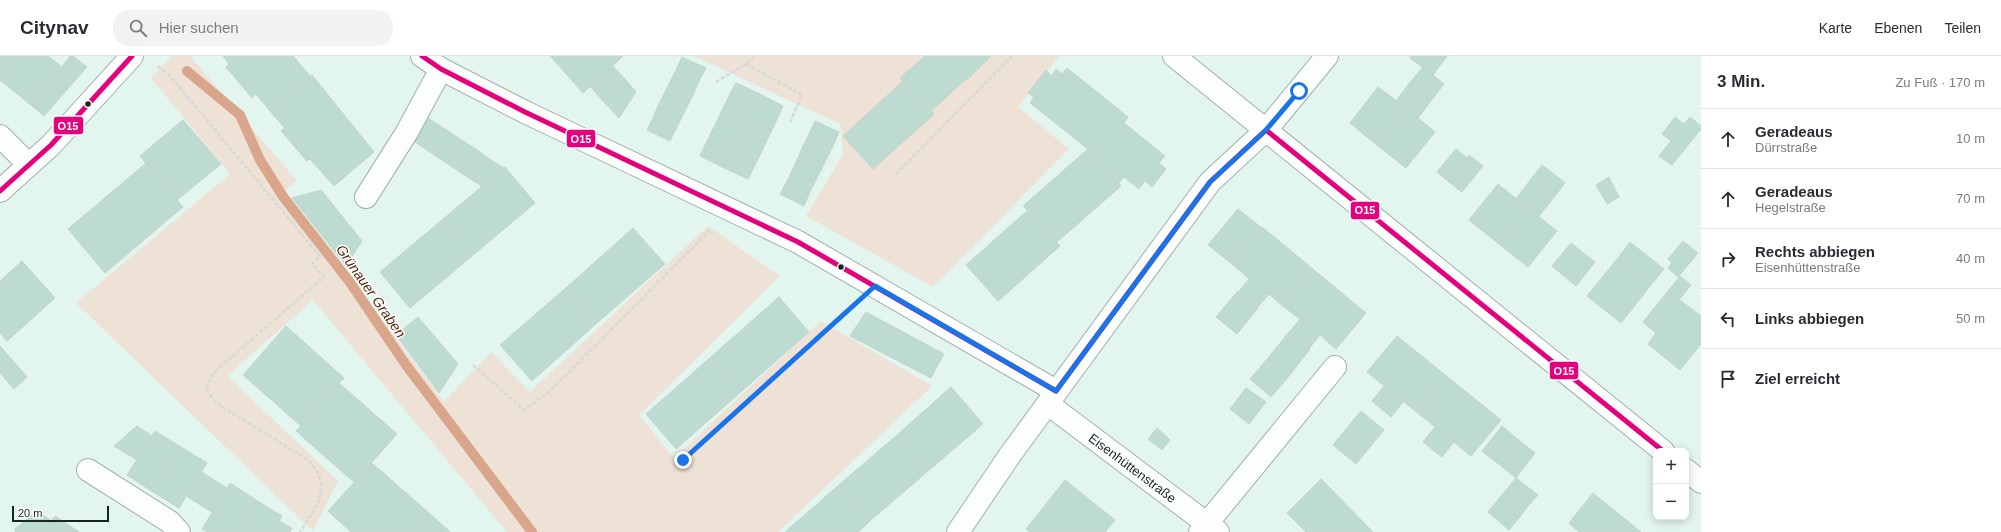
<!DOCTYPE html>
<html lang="de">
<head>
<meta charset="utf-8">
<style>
	:root { --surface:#fff; --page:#f2f2f3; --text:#2b2b33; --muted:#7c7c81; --line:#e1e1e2 }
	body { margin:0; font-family:Helvetica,sans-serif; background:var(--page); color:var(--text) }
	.controls { position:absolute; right:12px; bottom:12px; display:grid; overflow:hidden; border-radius:8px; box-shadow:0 2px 10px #0003 }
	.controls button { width:36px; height:36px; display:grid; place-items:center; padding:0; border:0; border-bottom:1px solid var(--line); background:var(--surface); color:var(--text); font:20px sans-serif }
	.scale { position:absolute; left:12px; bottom:10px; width:97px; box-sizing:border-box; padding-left:4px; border:2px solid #172520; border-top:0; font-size:11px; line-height:14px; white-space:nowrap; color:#172520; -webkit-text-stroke:3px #fff; paint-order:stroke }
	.stop { position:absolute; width:12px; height:12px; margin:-9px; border:3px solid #1a73e8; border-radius:50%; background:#fff }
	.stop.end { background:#1a73e8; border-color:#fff; box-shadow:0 1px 4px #0008 }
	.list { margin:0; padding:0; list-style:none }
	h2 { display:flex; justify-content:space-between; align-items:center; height:52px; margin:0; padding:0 16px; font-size:17px }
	h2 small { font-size:13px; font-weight:400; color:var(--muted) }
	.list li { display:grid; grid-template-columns:26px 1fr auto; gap:12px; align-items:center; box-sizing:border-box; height:60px; padding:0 16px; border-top:1px solid var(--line) }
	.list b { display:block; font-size:15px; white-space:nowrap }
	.list p { margin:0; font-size:13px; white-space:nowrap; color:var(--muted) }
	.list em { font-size:13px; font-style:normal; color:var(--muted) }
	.icon { flex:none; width:22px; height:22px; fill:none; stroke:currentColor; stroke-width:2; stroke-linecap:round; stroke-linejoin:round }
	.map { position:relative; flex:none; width:1701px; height:476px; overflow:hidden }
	header { display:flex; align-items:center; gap:24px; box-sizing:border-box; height:56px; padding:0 20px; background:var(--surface); border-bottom:1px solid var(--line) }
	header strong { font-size:19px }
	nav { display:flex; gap:22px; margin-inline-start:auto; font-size:14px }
	.search { width:280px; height:36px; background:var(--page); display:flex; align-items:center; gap:10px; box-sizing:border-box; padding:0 14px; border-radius:16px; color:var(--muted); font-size:15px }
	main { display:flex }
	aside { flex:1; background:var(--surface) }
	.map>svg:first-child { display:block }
	.green { fill:#eee2d6 }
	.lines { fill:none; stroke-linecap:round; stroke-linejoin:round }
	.stream { stroke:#d9a68b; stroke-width:10 }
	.building { fill:#bedbd1; stroke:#c4d3ce }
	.minor-casing { stroke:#a2b1ab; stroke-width:24 }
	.major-casing { stroke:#a2b1ab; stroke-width:24 }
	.path { stroke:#d4dad7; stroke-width:2.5; stroke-dasharray:4 2; stroke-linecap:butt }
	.minor { stroke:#fbfefc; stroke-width:22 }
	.major { stroke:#fbfefc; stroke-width:22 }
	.bus-1-casing { stroke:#fff; stroke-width:8 }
	.bus-1 { stroke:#e5007d; stroke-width:5 }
	.route { stroke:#1a73e8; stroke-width:5 }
	.bus-dot { fill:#172520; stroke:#fff; stroke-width:1.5 }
	.labels { text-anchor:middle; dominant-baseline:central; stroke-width:3; stroke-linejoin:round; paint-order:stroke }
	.street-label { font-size:13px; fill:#172520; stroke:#fff }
	.water-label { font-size:14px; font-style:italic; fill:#5a260b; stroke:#fff }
	.line-badge { stroke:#fff; stroke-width:1.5 }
	.badge-label { font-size:11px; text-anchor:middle; font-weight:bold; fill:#fff }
</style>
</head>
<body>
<header>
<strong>Citynav</strong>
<div class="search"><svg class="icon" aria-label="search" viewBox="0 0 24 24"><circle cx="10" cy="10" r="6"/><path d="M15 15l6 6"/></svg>Hier suchen</div>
<nav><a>Karte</a><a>Ebenen</a><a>Teilen</a></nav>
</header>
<main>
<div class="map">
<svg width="1701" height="476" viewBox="0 0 1701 476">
	<rect width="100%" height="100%" fill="#e2f5ee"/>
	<path class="green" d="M173 0H190L297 125 285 134 444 346 491 296 530 336 708 170 780 220 639 359 674 402 821 265 932 330 778 476H507L313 244 227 320 338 425 313 475 76 247 230 118 151 22Z
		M694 0H1059L1018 51 1069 93 933 231 806 160 843 98 840 68Z"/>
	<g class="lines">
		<path class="stream" d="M187 15 240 59 260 104 284 142 349 225 406 309 532 476"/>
	</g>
	<path class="building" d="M0 0H10L0 12Z
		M10 0H48L62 11 70 0H73L32 50 0 24V12Z
		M73 0 87 11 44 60 32 50Z
		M223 0H293L311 21 270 55 256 38 252 42 226 11 229 8Z
		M550 0H623L583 37Z
		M925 0H991L967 24 966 23 931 55 900 22Z
		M1411 0H1447L1433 19 1410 2Z
		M682 1 706 12 699 25 676 14Z
		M613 10 626 24 603 45 590 30Z
		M1423 11 1433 19 1419 37 1408 29Z
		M1067 12 1128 61 1124 67 1165 100 1159 107 1166 113 1152 131 1145 125 1139 133 1124 121 1118 128 1088 93 1030 47 1034 41 1028 37 1046 14 1052 20 1056 13 1062 18Z
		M676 14 699 25 694 37 670 26Z
		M312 19 374 96 334 130 310 103 307 105 281 75 285 72 270 55Z
		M1433 19 1444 28 1430 46 1419 37Z
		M626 24 636 36 619 62 603 45Z
		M903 25 934 58 873 113 843 80Z
		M670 26 694 37 688 49 664 38Z
		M736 27 760 38 754 50 730 38Z
		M1408 29 1419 37 1407 53 1396 45Z
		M1378 31 1407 53 1378 90 1350 67Z
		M1419 37 1430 46 1418 62 1407 53Z
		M664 38 688 49 682 61 658 50Z
		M730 38 754 50 748 62 724 50Z
		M760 38 783 50 778 61 754 50Z
		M658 50 682 61 676 73 653 62Z
		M724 50 748 62 742 74 718 63Z
		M754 50 778 61 772 74 748 62Z
		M1407 53 1435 76 1406 112 1378 90Z
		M1675 61 1684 68 1690 61 1701 70V73L1672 109 1659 100 1671 85 1662 78Z
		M428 62 439 69 424 92 412 84Z
		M653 62 676 73 670 85 647 74Z
		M748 62 772 74 766 86 742 74Z
		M718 63 742 74 736 87 712 75Z
		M183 64 221 108 177 144 140 100Z
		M815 65 839 76 833 90 809 78Z
		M439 69 451 77 436 100 424 92Z
		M742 74 766 86 760 99 736 87Z
		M712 75 736 87 730 99 706 87Z
		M451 77 463 85 448 108 436 100Z
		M809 78 833 90 827 102 803 90Z
		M463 85 476 93 460 116 448 108Z
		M706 87 730 99 724 112 700 100Z
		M736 87 760 99 754 111 730 99Z
		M803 90 827 102 821 114 798 102Z
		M476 93 488 102 472 124 460 116Z
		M1088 93 1121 130 1057 186 1023 150Z
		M1456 93 1467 102 1449 126 1437 116Z
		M730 99 754 111 748 123 724 112Z
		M1469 99 1483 110 1462 136 1449 126Z
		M488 102 504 112 482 130 472 124Z
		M798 102 821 114 815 126 792 115Z
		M146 107 183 151 105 217 68 173Z
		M1542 109 1554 118 1540 136 1528 127Z
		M505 111 535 147 472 200 442 164Z
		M792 115 815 126 809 138 786 127Z
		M1554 118 1565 127 1551 145 1540 136Z
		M1609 121 1619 141 1607 148 1596 129Z
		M786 127 809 138 804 150 780 138Z
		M1528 127 1540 136 1528 152 1516 143Z
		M1498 128 1528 152 1499 188 1469 164Z
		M321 134 362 185 346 210 292 142Z
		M1540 136 1551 145 1539 160 1528 152Z
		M1528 152 1557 175 1528 211 1499 188Z
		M1238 153 1262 172 1232 208 1208 189Z
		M1027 155 1060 190 998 245 966 209Z
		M442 164 472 200 410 252 380 216Z
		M1262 171 1314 214 1284 251 1269 238 1256 253 1237 238 1249 223 1232 208Z
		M633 172 665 208 598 266 567 231Z
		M1683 185 1698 197 1678 221 1668 212 1672 207 1668 203Z
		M1630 186 1664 213 1651 229 1618 202Z
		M1571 187 1595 206 1576 230 1552 210Z
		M1618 202 1651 229 1621 267 1587 240Z
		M22 205 55 242 7 285 0 277V225Z
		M1314 214 1366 257 1336 293 1320 279 1308 294 1288 278 1300 263 1284 251Z
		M1680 220 1691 229 1679 244 1668 235Z
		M567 231 598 266 532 325 500 289Z
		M1238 235 1237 238 1256 253 1258 252 1237 278 1216 261Z
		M1668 235 1701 260V288L1680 314 1648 288 1656 277 1643 266Z
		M779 241 809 276 743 334 712 300Z
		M866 256 944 298 931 322 850 280Z
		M418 261 458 308 439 337 396 279Z
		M286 270 344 322 301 370 243 319Z
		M1289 276 1288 278 1308 294 1310 293 1289 320 1268 302Z
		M1397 280 1449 322 1419 358 1367 316Z
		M0 290 27 321 14 333 0 317Z
		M712 300 743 334 676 393 646 358Z
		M1268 302 1289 320 1271 341 1250 323Z
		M1449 322 1501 364 1471 400 1419 358Z
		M339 327 397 378 354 426 296 375Z
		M1384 330 1403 346 1391 361 1372 345Z
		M951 331 983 368 927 416 896 380Z
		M1246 332 1266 346 1249 368 1230 353Z
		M1361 355 1384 374 1375 385 1351 367Z
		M1351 367 1375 385 1365 397 1342 378Z
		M137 370 152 380 137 404 114 390Z
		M1502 370 1521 386 1501 410 1482 395Z
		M1435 371 1454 386 1442 401 1423 386Z
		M1157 372 1170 384 1162 394 1148 383Z
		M155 375 181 391 153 436 127 419Z
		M1342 378 1365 397 1356 408 1333 389Z
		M896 380 927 416 871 464 840 428Z
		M1521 386 1535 397 1516 422 1501 410Z
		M181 391 207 407 179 452 153 436Z
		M372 407 430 458 414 476H351L328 455Z
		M202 416 214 424 199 448 186 440Z
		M1516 422 1538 439 1528 450 1507 433Z
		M1321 423 1373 476H1306L1287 457Z
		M214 424 227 432 212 456 199 448Z
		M1065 424 1115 464 1105 476H1030L1026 473Z
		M230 427 256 444 235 476H207L202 473Z
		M840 428 871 464 858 476H785Z
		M1507 433 1528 450 1519 462 1497 445Z
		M1593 437 1641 476H1579L1569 467Z
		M256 444 282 460 279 465 272 476H235Z
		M1497 445 1519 462 1509 474 1488 456Z
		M37 455 52 465 44 476H16L14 474Z
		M430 458 450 476H414Z
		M55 460 79 476H44Z
		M279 465 292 472 290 476H272Z"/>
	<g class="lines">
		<g class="minor-casing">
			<g id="minor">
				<path d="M422 0 441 13 525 56 798 186 1056 335"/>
				<path d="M0 80 29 109"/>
				<path d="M0 135 51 89 132 0"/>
				<path d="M366 141 407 76 441 13"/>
				<path id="s1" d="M1048 348 1218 476"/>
				<path d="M88 414 170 466 179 476"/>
				<path d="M958 476 1010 399 1210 126 1266 74 1327 0"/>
				<path d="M1200 476 1335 311"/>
			</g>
		</g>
		<g class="major-casing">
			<path id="major" d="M1174 0 1663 395
				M1686 414 1701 426"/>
		</g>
		<path class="path" d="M746 8 802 39 790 66
			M158 10 170 20 320 200 312 208 324 221 213 317 206 334 216 347 308 404C334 430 316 451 300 476
			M716 26 746 8 755 0
			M896 118 1012 0
			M473 309 524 354 550 335 710 174
			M683 403 853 249"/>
		<use href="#minor" class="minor"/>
		<use href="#major" class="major"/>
		<g class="bus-1-casing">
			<path id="bus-1" d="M422 0 441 13 525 56 798 186 1056 335
				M1266 74 1663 395
				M0 135 51 89 132 0
				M1056 335 1210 126 1266 74"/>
		</g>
		<use href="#bus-1" class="bus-1"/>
	</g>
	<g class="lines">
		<path class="route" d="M683 404 875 230 1056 335 1210 126 1266 74 1299 35"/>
	</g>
	<g class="bus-dot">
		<circle cx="88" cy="48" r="3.5"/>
		<circle cx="841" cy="211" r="3.5"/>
	</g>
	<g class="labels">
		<g class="street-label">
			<text stroke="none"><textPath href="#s1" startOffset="106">Eisenhüttenstraße</textPath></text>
		</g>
		<g class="water-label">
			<text transform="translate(371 235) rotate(55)">Grünauer Graben</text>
		</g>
	</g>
	<g class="line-badge">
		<rect x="53" y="60" width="31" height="19" rx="4" fill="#e5007d"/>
		<rect x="566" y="73" width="30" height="19" rx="4" fill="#e5007d"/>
		<rect x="1350" y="145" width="30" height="19" rx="4" fill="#e5007d"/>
		<rect x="1549" y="305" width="30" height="19" rx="4" fill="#e5007d"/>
	</g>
	<g class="badge-label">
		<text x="68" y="74">O15</text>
		<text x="581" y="87">O15</text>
		<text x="1365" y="158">O15</text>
		<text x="1564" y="319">O15</text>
	</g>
</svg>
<div class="controls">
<button>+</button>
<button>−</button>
</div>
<div class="scale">20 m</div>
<div class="stop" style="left:1299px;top:35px"></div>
<div class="stop end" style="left:683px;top:404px"></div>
</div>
<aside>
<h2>3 Min.<small>Zu Fuß · 170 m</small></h2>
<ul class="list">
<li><svg class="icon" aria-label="ahead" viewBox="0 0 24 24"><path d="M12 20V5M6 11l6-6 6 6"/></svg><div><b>Geradeaus</b><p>Dürrstraße</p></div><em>10 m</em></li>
<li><svg class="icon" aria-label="ahead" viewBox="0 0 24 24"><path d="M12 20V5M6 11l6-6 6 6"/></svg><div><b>Geradeaus</b><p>Hegelstraße</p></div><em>70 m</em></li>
<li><svg class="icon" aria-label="right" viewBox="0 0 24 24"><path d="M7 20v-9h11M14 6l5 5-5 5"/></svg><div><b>Rechts abbiegen</b><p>Eisenhüttenstraße</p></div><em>40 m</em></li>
<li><svg class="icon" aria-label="left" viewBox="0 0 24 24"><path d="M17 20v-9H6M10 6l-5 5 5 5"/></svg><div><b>Links abbiegen</b></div><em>50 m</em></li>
<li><svg class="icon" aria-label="arrive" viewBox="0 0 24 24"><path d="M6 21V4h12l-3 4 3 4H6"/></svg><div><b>Ziel erreicht</b></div></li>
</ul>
</aside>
</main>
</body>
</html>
